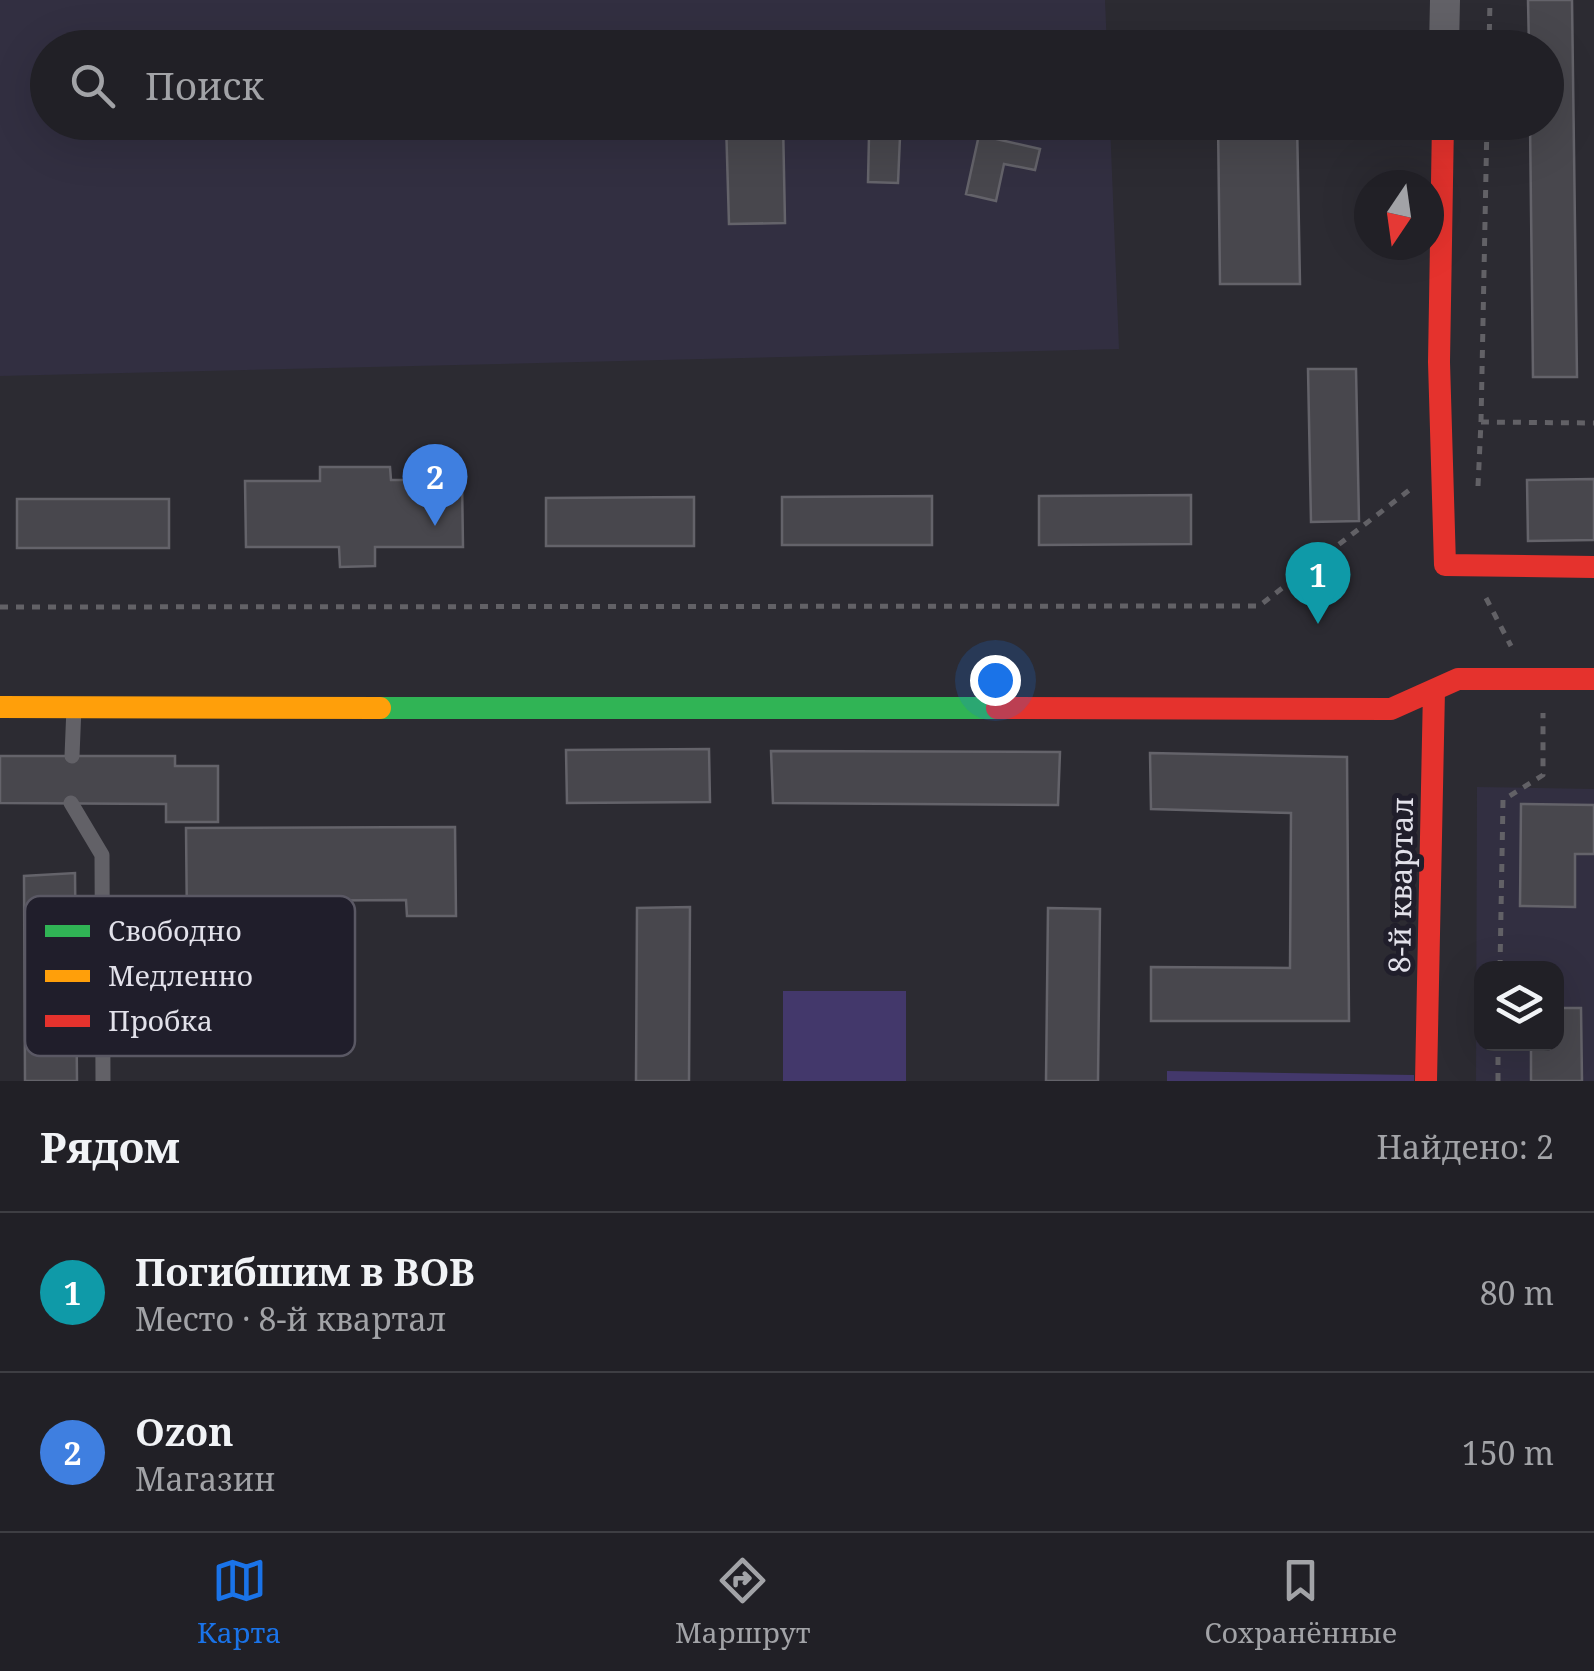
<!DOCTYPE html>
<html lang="ru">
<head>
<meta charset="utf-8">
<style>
	:root { --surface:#212026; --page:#2d2d32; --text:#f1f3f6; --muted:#a2a3a7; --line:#3e3e43; --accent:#1a73e8 }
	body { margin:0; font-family:"Noto Serif",serif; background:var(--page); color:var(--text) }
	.controls { position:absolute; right:30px; bottom:30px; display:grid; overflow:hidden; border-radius:20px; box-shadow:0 10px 40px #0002 }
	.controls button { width:90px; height:90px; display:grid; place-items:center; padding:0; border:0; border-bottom:2px solid var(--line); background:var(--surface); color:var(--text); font:50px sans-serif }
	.compass { position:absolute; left:1354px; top:170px; width:90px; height:90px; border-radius:50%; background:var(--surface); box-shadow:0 10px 40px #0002; rotate:193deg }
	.you { position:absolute; left:995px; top:680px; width:35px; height:35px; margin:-25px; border:8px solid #fff; border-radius:50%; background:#1a73e8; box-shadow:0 0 0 15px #1a73e833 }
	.badge { display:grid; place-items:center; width:65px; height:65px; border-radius:50%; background:var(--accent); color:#fff; font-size:32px; font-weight:700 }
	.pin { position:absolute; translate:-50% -82px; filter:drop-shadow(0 2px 5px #0008) }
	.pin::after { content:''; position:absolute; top:52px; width:35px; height:30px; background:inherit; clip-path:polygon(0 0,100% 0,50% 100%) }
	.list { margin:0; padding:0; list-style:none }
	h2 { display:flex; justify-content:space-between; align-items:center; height:130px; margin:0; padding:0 40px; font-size:42px }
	h2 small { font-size:32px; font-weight:400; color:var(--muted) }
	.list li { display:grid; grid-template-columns:65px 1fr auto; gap:30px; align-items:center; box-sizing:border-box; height:160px; padding:0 40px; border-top:2px solid var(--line) }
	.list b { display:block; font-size:38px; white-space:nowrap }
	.list p { margin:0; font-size:32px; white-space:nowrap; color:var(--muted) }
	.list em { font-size:32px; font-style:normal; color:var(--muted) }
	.icon { flex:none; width:55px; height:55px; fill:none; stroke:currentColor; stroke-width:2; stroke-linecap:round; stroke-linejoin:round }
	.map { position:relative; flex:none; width:1594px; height:1081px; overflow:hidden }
	.search { position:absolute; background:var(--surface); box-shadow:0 10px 40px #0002; left:30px; right:30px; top:30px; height:110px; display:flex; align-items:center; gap:25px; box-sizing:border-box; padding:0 35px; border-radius:55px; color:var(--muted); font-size:38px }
	.sheet { height:450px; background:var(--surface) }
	nav { display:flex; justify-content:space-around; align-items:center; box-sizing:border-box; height:140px; border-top:2px solid var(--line); background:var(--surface); font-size:28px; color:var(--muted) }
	nav a { display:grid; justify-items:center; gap:5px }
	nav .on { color:var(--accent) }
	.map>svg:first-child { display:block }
	.built { fill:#322f41; fill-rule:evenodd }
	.green { fill:#43386b }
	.building { fill:#48474d; stroke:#64636a; stroke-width:2.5 }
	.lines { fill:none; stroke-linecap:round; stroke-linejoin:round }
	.path { stroke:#626166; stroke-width:5; stroke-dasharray:8 8; stroke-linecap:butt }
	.lane { stroke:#626167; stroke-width:15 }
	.street { stroke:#626167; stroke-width:30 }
	.fast { stroke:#30b455; stroke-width:22 }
	.slow { stroke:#ff9f0a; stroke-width:22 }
	.jam { stroke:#e5322d; stroke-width:22 }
	.labels { text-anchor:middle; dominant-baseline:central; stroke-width:10; stroke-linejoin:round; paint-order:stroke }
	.street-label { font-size:30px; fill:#e2e1ea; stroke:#201e2b }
	.key { fill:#201e2b; stroke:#5a5864; stroke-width:2.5 }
	.key-label { font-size:28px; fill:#e2e1ea }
</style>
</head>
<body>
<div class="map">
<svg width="1594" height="1081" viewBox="0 0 1594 1081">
	<rect width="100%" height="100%" fill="#2c2b32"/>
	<path class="built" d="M0 0H1105L1107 48H48V122L1110 123 1119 349 0 376Z
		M1477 787 1594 789V1081H1476ZM1482 968H1556V1044H1482Z"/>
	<path class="green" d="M783 991H906V1081H783Z
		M1167 1071 1414 1075V1081H1167Z"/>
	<path class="building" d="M1528 0H1572L1577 377H1533L1530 122H1546V48H1529Z
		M1296 39V48H1218V41Z
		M726 122H783L785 223 729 224Z
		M1218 122H1297L1300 284H1220Z
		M979 135 1040 149 1035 170 1004 164 996 201 966 194Z
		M869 136 900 137 898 183 868 182Z
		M1308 369H1356L1359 521 1311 522Z
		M320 467H390L391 480H462L463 547H375V566L340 567 339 547H246L245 481H320Z
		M1594 479V540L1528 541 1527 480Z
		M1191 495V544L1039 545V496Z
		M932 496V545H782V497Z
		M694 497V546H546V498Z
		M17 499H169V548H17Z
		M709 749 710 802 567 803 566 750Z
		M771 751 1060 752 1058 805 773 803Z
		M1150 753 1347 757 1349 1021H1151V967L1290 968 1291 813 1151 809Z
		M0 756H175V766H218V822H166V804L0 803Z
		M1521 804 1594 805V854H1575V907L1520 906Z
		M455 827 456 916H407L406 900 242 901 243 924H187L186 828Z
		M75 873 77 1081H25L24 876Z
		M690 907 689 1081H636L637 908Z
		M1048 908 1100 909 1098 1081H1046Z
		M1556 1008H1581L1582 1081H1531V1044H1556Z"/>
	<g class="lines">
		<path class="path" d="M1489 48 1490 0
			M1481 422 1487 122
			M1478 486 1481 422 1594 423
			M1486 598 1511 646
			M0 607 1259 606 1412 488
			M1500 968 1503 800 1543 775V713
			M1498 1081V1044"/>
		<path class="lane" d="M72 756 74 707
			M71 803 102 855 103 1081"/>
		<path class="street" d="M1444 48 1445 0"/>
		<path class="fast" d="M380 708H997"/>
		<path class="slow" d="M0 707 380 708"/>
		<path class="jam" d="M1443 122 1439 362 1445 565 1594 567
			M997 708 1391 709 1458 679H1594
			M1426 1081 1434 690"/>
	</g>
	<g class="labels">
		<g class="street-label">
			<text transform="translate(1400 885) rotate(-89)">8-й квартал</text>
		</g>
	</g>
	<rect x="25" y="896" width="330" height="160" rx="15" class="key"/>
	<rect x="45" y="925" width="45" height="12" fill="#30b455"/>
	<rect x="45" y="970" width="45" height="12" fill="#ff9f0a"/>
	<rect x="45" y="1015" width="45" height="12" fill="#e5322d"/>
	<g class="key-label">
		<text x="108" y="941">Свободно</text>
		<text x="108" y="986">Медленно</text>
		<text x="108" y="1031">Пробка</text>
	</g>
</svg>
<div class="controls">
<button><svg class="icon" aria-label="layers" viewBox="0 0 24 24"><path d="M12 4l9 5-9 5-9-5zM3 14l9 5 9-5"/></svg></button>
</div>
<svg class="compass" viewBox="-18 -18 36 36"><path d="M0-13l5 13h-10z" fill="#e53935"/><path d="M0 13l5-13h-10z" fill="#a2a3a7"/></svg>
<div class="you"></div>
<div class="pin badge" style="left:1318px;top:624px;background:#0f9aa8">1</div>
<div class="pin badge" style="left:435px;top:526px;background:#3f7fe0">2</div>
<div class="search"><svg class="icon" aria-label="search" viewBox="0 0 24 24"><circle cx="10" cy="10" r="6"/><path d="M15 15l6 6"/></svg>Поиск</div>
</div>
<section class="sheet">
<h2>Рядом<small>Найдено: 2</small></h2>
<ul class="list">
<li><span class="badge" style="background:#0f9aa8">1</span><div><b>Погибшим в ВОВ</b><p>Место · 8-й квартал</p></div><em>80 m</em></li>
<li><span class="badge" style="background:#3f7fe0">2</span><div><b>Ozon</b><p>Магазин</p></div><em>150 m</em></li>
</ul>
</section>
<nav>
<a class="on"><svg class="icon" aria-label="map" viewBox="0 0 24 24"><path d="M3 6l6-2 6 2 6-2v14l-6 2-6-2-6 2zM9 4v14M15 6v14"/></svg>Карта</a>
<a><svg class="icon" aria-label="directions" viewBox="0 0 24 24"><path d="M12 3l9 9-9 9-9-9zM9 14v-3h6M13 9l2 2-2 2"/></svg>Маршрут</a>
<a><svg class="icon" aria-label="saved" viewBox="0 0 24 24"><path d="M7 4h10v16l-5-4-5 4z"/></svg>Сохранённые</a>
</nav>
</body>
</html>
